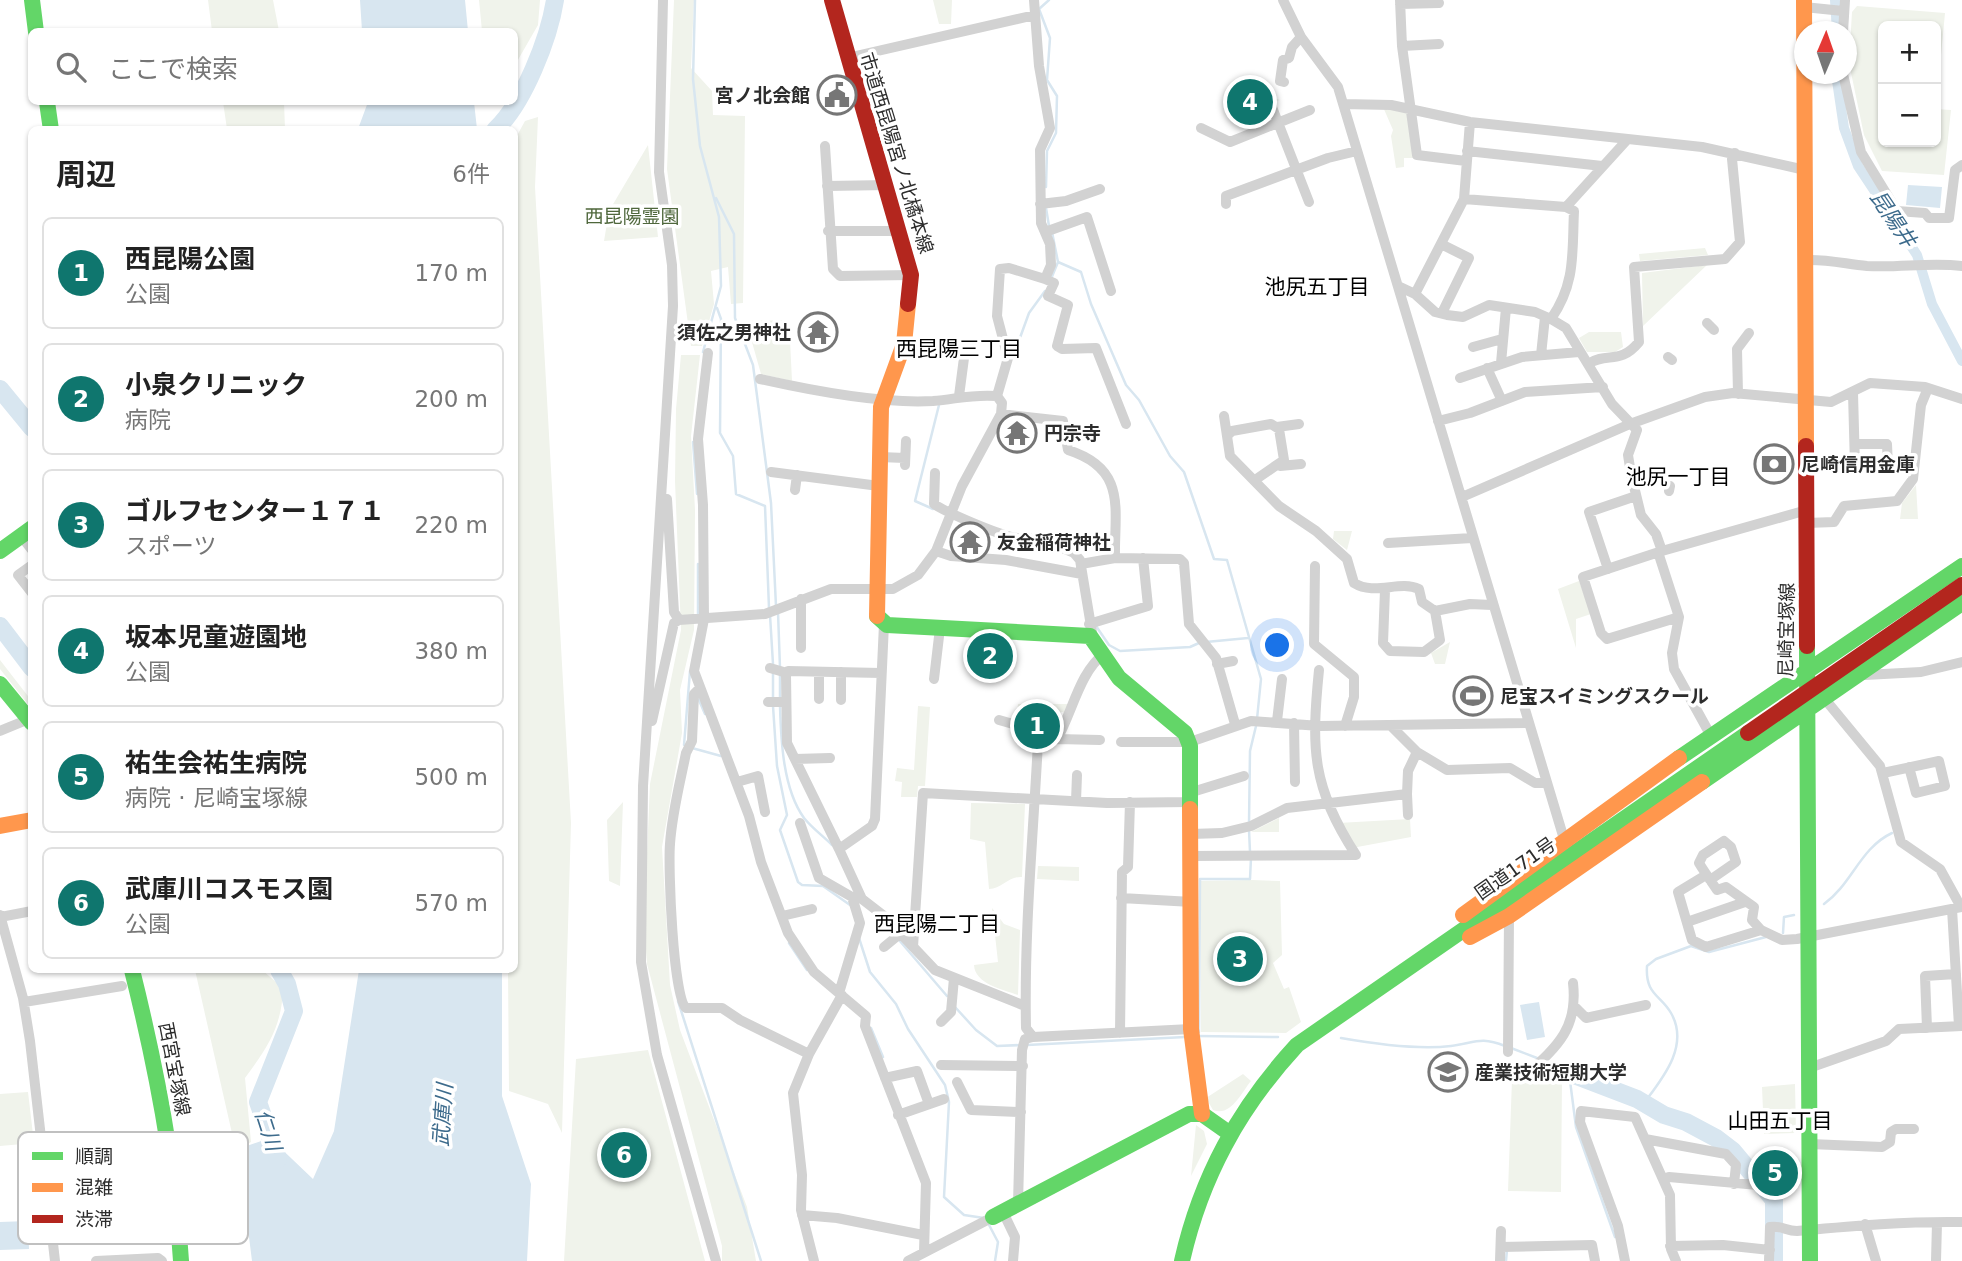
<!DOCTYPE html>
<html lang="ja">
<head>
<meta charset="utf-8">
<style>
	:root { --surface:#fff; --page:#f2f2f2; --text:#222; --muted:#767676; --line:#e0e0e0; --accent:#0f766e }
	body { margin:0; font-family:"DejaVu Sans","Noto Sans JP",sans-serif; background:var(--page); color:var(--text) }
	.controls { position:absolute; right:21px; top:21px; display:grid; overflow:hidden; border-radius:10px; box-shadow:0 2px 5px #0004 }
	.controls button { width:63px; height:63px; display:grid; place-items:center; padding:0; border:0; border-bottom:2px solid var(--line); background:var(--surface); color:var(--text); font:35px sans-serif }
	.compass { position:absolute; left:1794px; top:21px; width:63px; height:63px; border-radius:50%; background:var(--surface); box-shadow:0 2px 5px #0004; rotate:2deg }
	.you { position:absolute; left:1278px; top:646px; width:24px; height:24px; margin:-18px; border:5px solid #fff; border-radius:50%; background:#1a73e8; box-shadow:0 0 0 10px #1a73e833 }
	.badge { display:grid; place-items:center; width:46px; height:46px; border-radius:50%; background:var(--accent); color:#fff; font-size:23px; font-weight:700 }
	.pin { position:absolute; translate:-50% -50%; border:4px solid #fff; box-shadow:0 2px 7px #0006 }
	.list { margin:0; padding:0; list-style:none }
	h2 { display:flex; justify-content:space-between; align-items:center; height:91px; margin:0; padding:0 28px; font-size:30px }
	h2 small { font-size:23px; font-weight:400; color:var(--muted) }
	.list li { display:grid; grid-template-columns:46px 1fr auto; gap:21px; align-items:center; box-sizing:border-box; height:112px; margin:0 14px 14px; padding:0 14px; border:2px solid var(--line); border-radius:10px }
	.list b { display:block; font-size:26px; white-space:nowrap }
	.list p { margin:0; font-size:23px; white-space:nowrap; color:var(--muted) }
	.list em { font-size:23px; font-style:normal; color:var(--muted) }
	.icon { flex:none; width:38px; height:38px; fill:none; stroke:currentColor; stroke-width:2; stroke-linecap:round; stroke-linejoin:round }
	.map { position:relative; flex:none; width:1962px; height:1261px; overflow:hidden }
	.search { position:absolute; background:var(--surface); box-shadow:0 2px 5px #0004; left:28px; top:28px; width:490px; height:77px; display:flex; align-items:center; gap:18px; box-sizing:border-box; padding:0 24px; border-radius:10px; color:var(--muted); font-size:26px }
	.panel { position:absolute; background:var(--surface); box-shadow:0 2px 5px #0004; left:28px; top:126px; width:490px; height:847px; border-radius:10px }
	.map>svg:first-child { display:block }
	.green { fill:#f0f3eb }
	.water { fill:#d8e6f0 }
	.lines { fill:none; stroke-linecap:round; stroke-linejoin:round }
	.stream { stroke:#d8e6f0; stroke-width:2.5 }
	.canal { stroke:#d8e6f0; stroke-width:10 }
	.river { stroke:#d8e6f0; stroke-width:18 }
	.street { stroke:#d2d2d2; stroke-width:10 }
	.fast { stroke:#63d668; stroke-width:16 }
	.slow { stroke:#ff974d; stroke-width:16 }
	.jam { stroke:#b3261e; stroke-width:16 }
	.labels { text-anchor:middle; dominant-baseline:central; stroke-width:7; stroke-linejoin:round; paint-order:stroke }
	.poi-label { font-size:19px; font-weight:bold; fill:#2d2d2d; stroke:#fff; text-anchor:start }
	.street-label { font-size:19px; fill:#2d2d2d; stroke:#fff }
	.park-label { font-size:19px; fill:#4f673c; stroke:#fff }
	.water-label { font-size:21px; font-style:italic; fill:#3d6b8c; stroke:#fff }
	.neighbourhood-label { font-size:21px; fill:#000; stroke:#fff }
	.key { fill:#fff; stroke:#c0c0c0; stroke-width:2 }
	.key-label { font-size:19px; fill:#2d2d2d }
</style>
</head>
<body>
<div class="map">
<svg width="1962" height="1261" viewBox="0 0 1962 1261">
	<rect width="100%" height="100%" fill="#fff"/>
	<path class="green" d="M208 0H273L279 31H212Z
		M479 0H540L538 25 515 65 514 32 482 31Z
		M674 0H694L691 68 712 91 713 115 745 116 743 303 731 304 728 267 711 271 714 304 702 346H691L667 169Z
		M933 0H952L951 24H939Z
		M1857 6 1945 13 1936 108V26H1883V142H1936V109L1951 110 1944 175 1882 171 1864 135 1849 63 1852 12Z
		M1234 88 1280 100 1231 113Z
		M223 102H284L285 129H227Z
		M1383 107 1407 110 1414 158H1404V167L1396 168 1391 136 1393 130Z
		M538 117 535 187 571 823 562 1133 548 1104 509 1091 508 970H514V141L525 121Z
		M648 145 658 237 604 241 609 211Z
		M1705 248 1708 255 1640 261 1639 254Z
		M1707 265 1643 326 1642 273Z
		M789 320 792 381 761 374 746 321Z
		M1589 332H1621L1623 347 1615 352H1587L1579 338Z
		M681 355H700L691 436 695 510 694 630 680 690 682 733 662 847 670 985 680 1030 747 1207 756 1261H722V1246L647 964 644 923 650 784 681 630 675 481 676 409Z
		M1916 485 1918 519H1900L1902 503Z
		M1334 531H1352L1347 550 1333 539Z
		M1579 581 1591 614 1576 619V648L1558 589Z
		M1450 642 1445 664H1435L1431 653Z
		M0 660 31 700V708L0 669Z
		M1018 704H1072L1067 717 1063 712 1051 713 1049 717 1054 734 1042 739 1016 721Z
		M918 706 930 707 925 786H918L917 797H901L902 782 895 781 897 768 914 770Z
		M623 802 620 886 609 881 607 820Z
		M971 803 1025 804 1022 877C1008 876 1002 889 989 889L985 842 970 839Z
		M1279 818V832H1251Z
		M1410 819 1411 837 1352 848 1338 823Z
		M1038 866 1079 867V881L1037 879Z
		M1252 880 1280 881 1282 955 1273 963 1284 989 1289 987 1301 1022 1286 1033 1201 1032V881Z
		M992 908 1004 924 1020 930 1018 995C1002 989 975 984 974 965L998 962Z
		M195 970H262L283 988C282 1027 267 1048 245 1078L251 1142 236 1151Z
		M648 1050 705 1261H564L576 1059Z
		M1243 1074 1251 1081C1241 1093 1231 1117 1213 1110L1206 1098Z
		M1512 1079 1562 1080 1561 1192 1508 1191Z
		M1795 1084 1796 1133 1764 1134 1762 1087Z
		M28 1092 34 1143 0 1146V1094Z
		M1196 1125 1204 1131 1207 1144 1191 1176Z"/>
	<path class="water" d="M360 0H465L468 31H362Z
		M368 102H474L477 129H358Z
		M1908 185 1942 187 1940 208 1906 205Z
		M359 970H502V1096L531 1184 527 1261H252L238 1149 270 1138 313 1179 334 1131Z
		M1539 1002 1545 1037 1527 1040 1520 1005Z
		M28 1221 29 1249 0 1250V1222Z"/>
	<g class="lines">
		<path class="stream" d="M695 0 693 79 700 146 719 217 721 286 703 352
			M1046 187 1047 151 1056 133 1057 96 1047 80 1050 38 1039 9 1049 0
			M716 198 734 234 735 318 753 365 771 503 776 606
			M1046 208 1049 226
			M1052 232 1058 262 1081 272 1091 304 1126 385 1139 400 1170 456 1184 472 1214 559 1227 560 1261 679 1257 719
			M1051 279 1058 262
			M717 308 721 319 720 433 733 456 736 494 765 506 769 608
			M1013 357 1029 313 1045 291
			M693 442 697 494
			M933 509 915 501 939 405
			M778 612 780 668
			M770 615 773 664
			M698 616V564
			M1096 626 1109 645 1120 651 1190 647 1199 643
			M1206 642 1248 638
			M773 671V699
			M698 698 705 714
			M780 700V675
			M773 706 777 766 787 815 780 830 798 882 802 885 823 886 850 905
			M780 706C781 741 783 789 804 818 812 828 823 836 832 845
			M684 745 690 671
			M692 748 721 756
			M1249 824 1250 751 1256 726
			M1249 830 1250 852
			M1824 904C1852 884 1860 848 1892 833
			M1783 933 1784 917 1794 915
			M859 938 870 972 896 1004 908 1029 945 1085 949 1102 944 1197 964 1215 984 1218
			M899 940 947 996
			M789 943 807 970
			M678 1001 761 1261
			M955 1007 976 1030 997 1046 1021 1045
			M871 1028 883 1057
			M1199 1032 1200 879H1250L1251 858
			M1198 1036 1278 1037
			M1341 1038C1375 1044 1416 1050 1451 1046 1475 1043 1480 1036 1505 1046
			M1027 1045 1185 1037
			M1511 1048 1537 1058
			M1547 1062 1569 1073 1576 1127 1615 1237
			M1644 1103C1662 1079 1690 1046 1671 1013 1661 995 1645 995 1647 966L1656 959 1691 946 1709 952 1766 937
			M988 1223 998 1242 995 1261
			M1506 1261 1507 1250"/>
		<path class="canal" d="M1835 0 1837 32
			M1836 74 1844 128 1858 166 1917 255 1932 304 1962 361"/>
		<path class="river" d="M495 130C524 103 549 38 555 0
			M0 389 32 428
			M0 626 32 668
			M1569 1073 1637 1099 1664 1115 1686 1122 1716 1138 1733 1151 1774 1200V1261
			M278 1159 258 1102 294 1011 287 984 279 970"/>
		<path class="street" d="M663 0 659 172 672 265 673 306 643 786 641 962 657 1055 716 1261
			M1283 0 1301 37 1338 87 1564 839
			M1400 0 1402 46 1417 155 1466 161
			M1400 4 1439 3
			M1804 7 1843 11
			M1843 32 1845 0
			M1402 46 1439 44
			M847 58 1035 15
			M1843 74 1861 152 1897 211 1925 213 1929 218H1949L1955 170 1962 165
			M1284 82 1280 81 1283 60 1289 58 1292 47 1301 37
			M1270 102 1309 202
			M1343 104 1391 105 1470 122 1702 147 1805 170
			M1201 128 1230 142 1310 110
			M825 146 833 269 840 276 911 275
			M1467 151 1602 166
			M827 186 888 185
			M1464 199 1470 122
			M1040 204 1066 201 1100 189
			M1226 204V196L1328 158 1357 151
			M828 231H900
			M1045 232 1087 217 1111 291
			M1441 244 1469 258 1442 313
			M1806 260C1827 259 1846 264 1867 266 1899 268 1930 262 1962 266
			M1045 279 1054 283 1048 296 1068 305 1057 346 1062 349 1096 348 1126 424
			M1398 286 1415 294 1435 312 1447 315 1463 317 1489 305 1535 312 1551 319 1566 328 1612 404 1637 430 1628 455 1631 474 1641 515 1656 534 1662 551
			M1415 294 1464 199 1566 207 1626 141
			M1551 319C1576 283 1572 253 1574 211L1566 207
			M1707 323 1714 330
			M1473 347 1502 339
			M708 353 698 439 703 505 704 619 694 671 749 816 761 862 788 933 814 972 866 1016 865 1026 926 1183 924 1252
			M1541 355 1545 317
			M1668 357 1672 360
			M1501 363 1506 308
			M1588 364C1608 351 1619 366 1639 342L1634 267 1725 259 1740 242 1732 159 1735 153
			M1487 368 1502 401
			M1460 378 1522 357 1579 352
			M760 379C809 390 883 404 933 401 957 399 971 394 997 396
			M1853 393 1855 467H1888L1887 444H1855
			M1738 394 1737 349 1749 333
			M959 396 964 358
			M1001 414 1063 421 1068 450C1128 469 1114 510 1115 558
			M1224 416 1227 436
			M1438 421 1470 413 1525 392 1603 387
			M1277 427 1299 424
			M880 457 905 458
			M905 465 906 441
			M1280 466 1301 464
			M771 472 879 486
			M935 473 934 504C947 513 1001 536 1017 538 1031 539 1047 538 1062 537V548L1074 553 1080 560 1093 638
			M1255 480 1284 460 1279 429 1271 424 1232 431 1227 436 1230 456 1279 506 1316 531 1347 559 1354 583C1375 596 1399 580 1419 589L1422 602 1435 611 1470 604 1492 605
			M795 490 797 475
			M1669 491 1670 486
			M1462 497 1630 424 1705 397 1733 393 1831 402 1870 383 1925 387 1962 399
			M1807 523 1834 522 1844 506 1897 501 1913 479 1921 405 1928 388
			M21 536 32 550
			M1388 543 1472 538
			M936 551 951 556 1006 560 1082 574
			M1658 552 1679 617 1672 653 1674 669 1711 736
			M1081 564 1115 558 1180 559 1184 563 1189 624 1216 658 1235 724
			M32 565 18 575 32 593
			M1315 566 1314 644 1354 677V697L1345 726
			M1608 569 1589 512 1636 496
			M1385 590 1383 643 1390 651 1424 652 1440 640 1435 611
			M1679 617 1607 639 1601 633 1583 577 1662 551 1807 510
			M679 620 765 614 831 589H893L918 575 936 551 962 486 1001 414 1002 403 997 396 1008 358 997 316 1000 269 1009 268 1045 279 1051 265 1050 244 1041 223 1040 150 1050 128 1039 66 1034 0
			M884 624 875 819 872 826 839 849 862 899 884 916 935 970 1025 1006
			M1089 624 1148 606 1143 558
			M801 648V599
			M1217 664 1233 661
			M770 668 787 673
			M841 672V700
			M1865 675 1921 672 1962 662
			M934 679 940 628
			M699 689 694 694 692 741 686 753C680 783 672 813 670 844 668 867 673 997 686 1008H722L740 1020 809 1054
			M1824 698 1880 766 1901 842 1940 869 1961 907
			M819 699V672
			M768 702H786
			M999 720 1013 724 1038 742 1057 739 1100 740
			M652 721 674 623 679 620 674 612 667 499
			M1277 721 1282 679
			M1294 723 1295 782
			M1390 725 1417 752 1447 770 1510 768 1535 783H1547
			M0 731 29 719
			M1057 739C1072 713 1080 671 1104 654
			M1038 742C1033 838 1024 932 1026 1028L1033 1037 1191 1029
			M1121 742H1190L1251 721 1320 726 1528 723
			M795 759 830 758
			M1883 773 1939 761 1945 786 1916 793 1909 767
			M737 782 758 776 765 812
			M1189 793 1244 776
			M1407 794 1408 815
			M1076 801 1077 775
			M800 823 819 878 852 897 860 923 839 993
			M1191 834 1222 833 1251 826 1287 808 1407 794 1408 771 1417 752
			M839 849 787 743 786 675 788 671 881 673
			M1191 856 1356 855C1312 787 1311 750 1319 670
			M1706 875 1678 892 1692 940 1706 947 1761 930 1782 940 1797 939 1962 907
			M1710 880 1736 862 1731 847 1724 841 1703 855 1699 863C1705 873 1711 881 1717 890L1726 887 1754 907 1752 920 1761 930
			M1121 898 1192 902
			M1952 909 1959 1026
			M0 915 23 998 30 1041 55 1261
			M782 916 812 909
			M0 917 32 911
			M1687 922 1745 902
			M884 947 901 933
			M913 947 923 793 1107 803 1189 802
			M24 1002 122 986
			M1576 1008 1586 1018 1646 1005
			M941 1022 951 1012 954 978
			M1927 1028 1925 976 1956 974
			M1120 1033 1122 872 1128 867 1130 802
			M1508 1052 1509 916
			M941 1065 1023 1066
			M1809 1068 1886 1041 1899 1029 1962 1026
			M1504 1073 1527 1074C1559 1045 1578 1027 1573 983
			M885 1078 917 1071 929 1104
			M957 1082 971 1110 1021 1112
			M898 1115 944 1099
			M1645 1139 1726 1154 1736 1165 1734 1184
			M1810 1144 1882 1147 1890 1142 1891 1132 1896 1129H1914
			M1663 1179 1669 1177 1758 1185
			M1018 1204 1022 1050 1025 1039 1033 1037
			M1003 1212 1015 1237 1013 1261
			M802 1215 837 1218 923 1235
			M1865 1224 1876 1261
			M1670 1246 1723 1245 1770 1250
			M1501 1247 1592 1245 1595 1261
			M96 1261 158 1258 162 1261
			M814 1261 801 1210 802 1175 793 1093 809 1054 842 995
			M908 1261 993 1217
			M1500 1261 1501 1231
			M1625 1261 1618 1226 1580 1122 1581 1111 1635 1117 1670 1195 1671 1249 1676 1261
			M1769 1261 1770 1227C1781 1225 1786 1231 1797 1231 1852 1226 1906 1221 1962 1222
			M1936 1261 1937 1223"/>
		<path class="fast" d="M32 0 36 32
			M47 102 51 130
			M0 551 32 528
			M877 616 887 625 1090 636 1119 678 1185 733 1190 746V809
			M1807 646 1810 1261
			M0 684 32 723
			M1679 758 1962 566
			M1702 782 1962 603
			M132 970C156 1066 175 1162 181 1261
			M993 1217 1189 1114H1202L1229 1133
			M1182 1261C1201 1177 1239 1108 1297 1045L1748 733"/>
		<path class="slow" d="M1804 0 1806 446
			M877 616 881 407 904 344 908 304
			M1190 809 1191 1029 1202 1114
			M0 826 32 820
			M1463 915 1679 758
			M1470 937 1509 916 1702 782"/>
		<path class="jam" d="M832 0 911 275 908 304
			M1806 446 1807 646
			M1748 733 1962 585"/>
	</g>
	<defs>
		<g id="civic-ring" transform="scale(2.0125)"><circle r="9.5" fill="#fff" stroke="#767676" stroke-width="1.5"/><path d="M-.6-6.5H3V-4.5H.6V-3L4-1V1h2V6H-6V1h2V-1L-.6-3ZM-1.2 2.5V6h2.4V2.5Z" fill="#767676"/></g>
		<g id="temple-ring" transform="scale(2.0125)"><circle r="9.5" fill="#fff" stroke="#767676" stroke-width="1.5"/><path d="M0-6L5-2H3V0L6.5 2.5H4V6H1.5V3h-3V6H-4V2.5H-6.5L-3 0V-2H-5Z" fill="#767676"/></g>
		<g id="bank-ring" transform="scale(2.0125)"><circle r="9.5" fill="#fff" stroke="#767676" stroke-width="1.5"/><path d="M-6-4H6V4H-6ZM0-2.3a2.3 2.3 0 1 0 0 4.6a2.3 2.3 0 1 0 0-4.6Z" fill="#767676"/></g>
		<g id="stadium-ring" transform="scale(2.0125)"><circle r="9.5" fill="#fff" stroke="#767676" stroke-width="1.5"/><path d="M0-5a6.5 5 0 1 0 0 10a6.5 5 0 1 0 0-10ZM-3.5-1.8h7v3.6h-7Z" fill="#767676"/></g>
		<g id="university-ring" transform="scale(2.0125)"><circle r="9.5" fill="#fff" stroke="#767676" stroke-width="1.5"/><path d="M0-5L7-2L0 1L-7-2ZM-4 1L0 2.5L4 1V4Q0 6-4 4Z" fill="#767676"/></g>
	</defs>
	<g fill-rule="evenodd">
		<use href="#civic-ring" x="837" y="95"/>
		<use href="#temple-ring" x="818" y="332"/>
		<use href="#temple-ring" x="1017" y="433"/>
		<use href="#bank-ring" x="1774" y="464"/>
		<use href="#temple-ring" x="970" y="542"/>
		<use href="#stadium-ring" x="1473" y="696"/>
		<use href="#university-ring" x="1448" y="1072"/>
	</g>
	<g class="labels">
		<g class="poi-label">
			<text x="810" y="95" text-anchor="end">宮ノ北会館</text>
			<text x="791" y="332" text-anchor="end">須佐之男神社</text>
			<text x="1044" y="433">円宗寺</text>
			<text x="1801" y="464">尼崎信用金庫</text>
			<text x="997" y="542">友金稲荷神社</text>
			<text x="1500" y="696">尼宝スイミングスクール</text>
			<text x="1475" y="1072">産業技術短期大学</text>
		</g>
		<g class="street-label">
			<text transform="translate(897 153) rotate(73)">市道西昆陽宮ノ北橘本線</text>
			<text transform="translate(1786 630) rotate(-89)">尼崎宝塚線</text>
			<text transform="translate(1515 868) rotate(-35)">国道171号</text>
			<text transform="translate(175 1069) rotate(79)">西宮宝塚線</text>
		</g>
		<g class="park-label">
			<text x="632" y="216">西昆陽霊園</text>
		</g>
		<g class="water-label">
			<text transform="translate(1893 219) rotate(56)">昆陽井</text>
			<text transform="translate(443 1115) rotate(-86)">武庫川</text>
			<text transform="translate(268 1130) rotate(72)">仁川</text>
		</g>
		<g class="neighbourhood-label">
			<text x="1317" y="287">池尻五丁目</text>
			<text x="959" y="349">西昆陽三丁目</text>
			<text x="1678" y="477">池尻一丁目</text>
			<text x="937" y="924">西昆陽二丁目</text>
			<text x="1780" y="1121">山田五丁目</text>
		</g>
	</g>
	<rect x="18" y="1132" width="230" height="112" rx="10" class="key"/>
	<rect x="32" y="1152" width="31" height="8" fill="#63d668"/>
	<rect x="32" y="1183" width="31" height="9" fill="#ff974d"/>
	<rect x="32" y="1215" width="31" height="8" fill="#b3261e"/>
	<g class="key-label">
		<text x="75" y="1163">順調</text>
		<text x="75" y="1194">混雑</text>
		<text x="75" y="1226">渋滞</text>
	</g>
</svg>
<div class="controls">
<button>+</button>
<button>−</button>
</div>
<svg class="compass" viewBox="-18 -18 36 36"><path d="M0-13l5 13h-10z" fill="#e53935"/><path d="M0 13l5-13h-10z" fill="#767676"/></svg>
<div class="you"></div>
<div class="pin badge" style="left:1037px;top:726px">1</div>
<div class="pin badge" style="left:990px;top:656px">2</div>
<div class="pin badge" style="left:1240px;top:959px">3</div>
<div class="pin badge" style="left:1250px;top:102px">4</div>
<div class="pin badge" style="left:1775px;top:1173px">5</div>
<div class="pin badge" style="left:624px;top:1155px">6</div>
<div class="search"><svg class="icon" aria-label="search" viewBox="0 0 24 24"><circle cx="10" cy="10" r="6"/><path d="M15 15l6 6"/></svg>ここで検索</div>
<section class="panel">
<h2>周辺<small>6件</small></h2>
<ul class="list">
<li><span class="badge">1</span><div><b>西昆陽公園</b><p>公園</p></div><em>170 m</em></li>
<li><span class="badge">2</span><div><b>小泉クリニック</b><p>病院</p></div><em>200 m</em></li>
<li><span class="badge">3</span><div><b>ゴルフセンター１７１</b><p>スポーツ</p></div><em>220 m</em></li>
<li><span class="badge">4</span><div><b>坂本児童遊園地</b><p>公園</p></div><em>380 m</em></li>
<li><span class="badge">5</span><div><b>祐生会祐生病院</b><p>病院 · 尼崎宝塚線</p></div><em>500 m</em></li>
<li><span class="badge">6</span><div><b>武庫川コスモス園</b><p>公園</p></div><em>570 m</em></li>
</ul>
</section>
</div>
</body>
</html>
